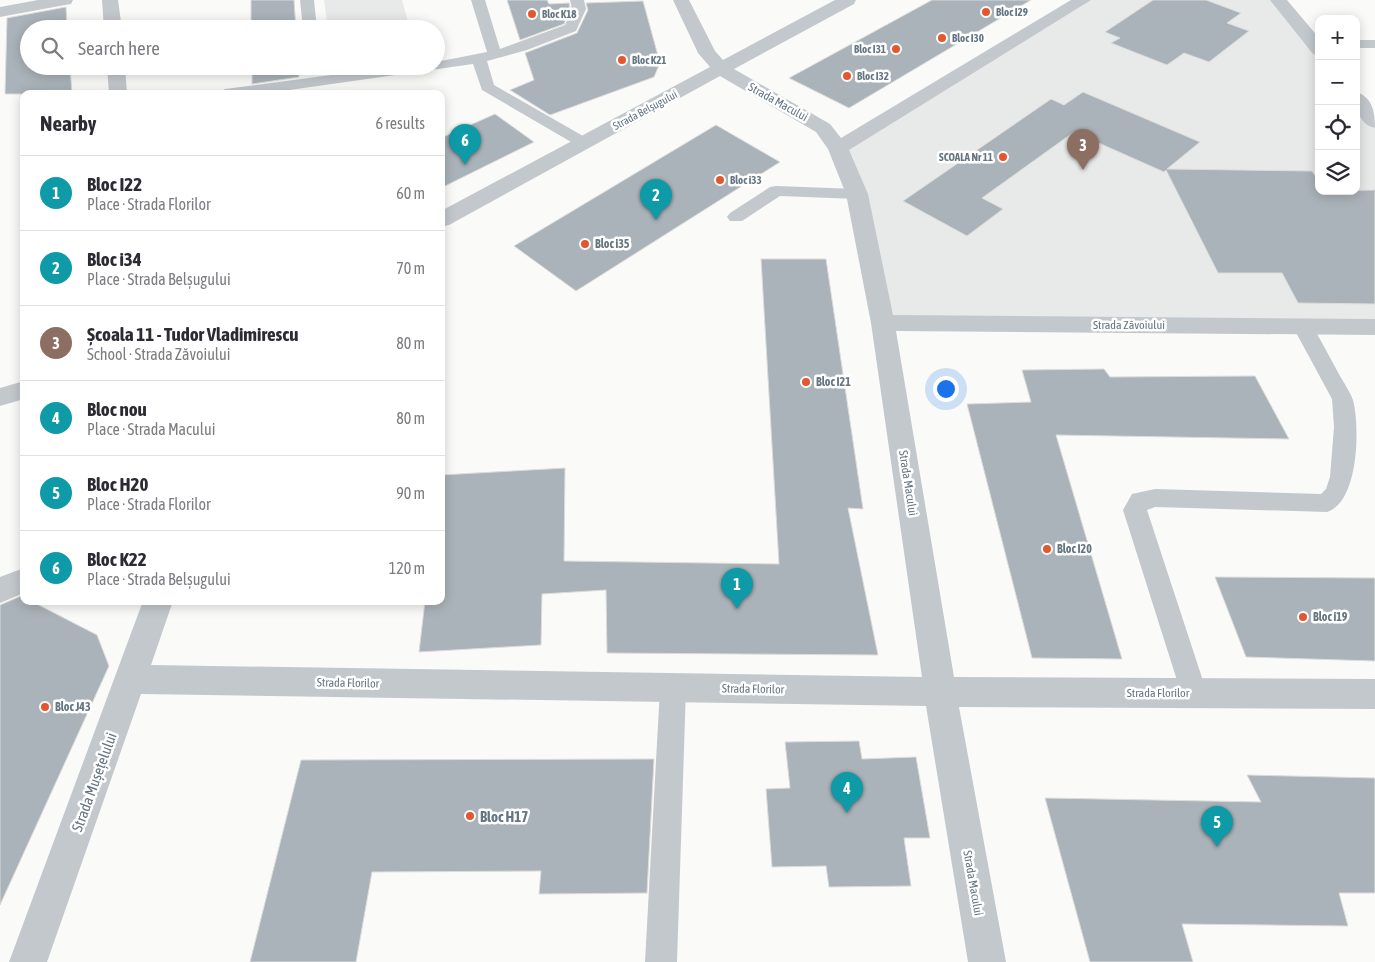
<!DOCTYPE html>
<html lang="en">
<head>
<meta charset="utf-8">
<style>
	:root { --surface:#fff; --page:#f7f7f7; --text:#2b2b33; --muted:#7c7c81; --line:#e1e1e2; --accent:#e4572e }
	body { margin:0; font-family:"Asap Condensed",sans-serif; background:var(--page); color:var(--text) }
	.controls { position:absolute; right:15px; top:15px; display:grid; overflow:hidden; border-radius:10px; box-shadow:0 2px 12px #0003 }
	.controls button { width:45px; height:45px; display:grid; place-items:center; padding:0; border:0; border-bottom:1px solid var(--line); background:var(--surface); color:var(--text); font:25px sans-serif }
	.you { position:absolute; left:945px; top:388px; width:18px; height:18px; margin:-12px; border:4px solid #fff; border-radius:50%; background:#1a73e8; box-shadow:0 0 0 8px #1a73e833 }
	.badge { display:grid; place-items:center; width:32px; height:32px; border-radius:50%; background:var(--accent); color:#fff; font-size:16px; font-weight:700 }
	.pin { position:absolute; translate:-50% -41px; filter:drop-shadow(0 1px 2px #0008) }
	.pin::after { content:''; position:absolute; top:26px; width:18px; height:15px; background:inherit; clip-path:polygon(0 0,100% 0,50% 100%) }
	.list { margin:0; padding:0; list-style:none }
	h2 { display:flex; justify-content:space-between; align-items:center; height:65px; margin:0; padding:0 20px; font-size:21px }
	h2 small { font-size:16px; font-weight:400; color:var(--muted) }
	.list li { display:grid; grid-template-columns:32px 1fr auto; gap:15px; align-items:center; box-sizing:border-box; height:75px; padding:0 20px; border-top:1px solid var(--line) }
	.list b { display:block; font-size:19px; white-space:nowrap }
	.list p { margin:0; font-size:16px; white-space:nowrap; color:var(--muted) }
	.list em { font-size:16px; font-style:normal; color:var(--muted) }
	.icon { flex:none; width:28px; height:28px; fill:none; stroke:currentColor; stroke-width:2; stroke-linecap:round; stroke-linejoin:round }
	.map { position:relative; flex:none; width:1375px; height:962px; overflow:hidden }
	.search { position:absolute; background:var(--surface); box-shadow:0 2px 12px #0003; left:20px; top:20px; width:425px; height:55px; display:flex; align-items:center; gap:12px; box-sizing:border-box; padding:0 18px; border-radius:28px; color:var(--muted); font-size:19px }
	.panel { position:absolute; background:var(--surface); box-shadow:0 2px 12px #0003; left:20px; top:90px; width:425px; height:515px; border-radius:10px }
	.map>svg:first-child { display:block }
	.built { fill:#e8e9e9 }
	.building { fill:#aab3b9; stroke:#dcdcda }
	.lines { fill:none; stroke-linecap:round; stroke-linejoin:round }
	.service { fill:#c3c8cc; fill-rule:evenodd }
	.minor { fill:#c3c8cc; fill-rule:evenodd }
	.poi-dot { fill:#e4572e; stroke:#fff; stroke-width:2 }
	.labels { text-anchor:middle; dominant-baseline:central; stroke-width:5; stroke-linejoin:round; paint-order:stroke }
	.far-poi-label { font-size:11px; font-weight:bold; fill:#657683; stroke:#fff; text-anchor:start }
	.far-street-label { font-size:11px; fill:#657683; stroke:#fff }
	.street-label { font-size:12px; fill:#657683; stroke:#fff }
	.poi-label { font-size:12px; font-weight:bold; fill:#657683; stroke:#fff; text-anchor:start }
	.near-street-label { font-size:15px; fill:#657683; stroke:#fff }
	.near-poi-label { font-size:15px; font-weight:bold; fill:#657683; stroke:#fff; text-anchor:start }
</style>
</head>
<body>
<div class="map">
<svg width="1375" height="962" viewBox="0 0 1375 962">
	<rect width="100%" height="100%" fill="#fafaf8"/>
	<path class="built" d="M324 0H402L410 29H328Z
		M1083 0H1277L1319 52V191H1356V99L1375 123V327L883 323 838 148Z"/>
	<path class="building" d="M251 0H294L296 29H251Z
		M507 0H547L549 4 569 3 570 9 564 24 520 40Z
		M932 0H1031L849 108 789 78Z
		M1153 0H1206L1241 13 1227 23 1249 31 1209 62 1184 53 1167 65 1111 43 1120 38 1105 32Z
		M643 1 660 63 654 77 550 115 510 90 534 80 525 53 577 33 588 10 586 3Z
		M66 7 67 29H29V66H70L72 94H5L7 18Z
		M252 66H298L299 77 252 84Z
		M1083 92 1200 142 1167 169 1312 171 1319 181V191L1375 190V304L1298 303 1282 273H1218L1166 170 1164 172 1074 132 982 198 1003 209 967 236 903 201 1051 99 1064 105Z
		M495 114 534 142 441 188V138Z
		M716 125 780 162 576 291 514 246Z
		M761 259H826L863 509 848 508 878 655 607 653 606 590 542 594 541 645 419 652 425 601H441V475L565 468 564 561 779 564Z
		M1104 369 1110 377 1255 376 1289 439 1056 435 1122 659 1032 658 967 404 1031 402 1022 370Z
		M1215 577 1375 578V661L1246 657Z
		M21 596 24 601H31L97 635 109 666 0 905V605Z
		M859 741 862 759 916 757 930 838H904L911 886 829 887 826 866 772 867 766 789 790 788 785 742Z
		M654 759 647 893 539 894 541 871 372 872 356 962H250L301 760Z
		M1247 775 1375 778V893H1339L1348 926 1182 924 1193 962H1090L1045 798 1261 802Z"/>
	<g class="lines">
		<path class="service" d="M300 0H314L317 29H303Z
			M471 0H485L500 49 565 25 572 9 570 0H584L586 9 576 31 527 50 487 61 494 85 590 140 592 143 590 146H578L482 90 473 64 261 94H217L225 89 399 66H436V62L487 52Z
			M1356 40H1375V48H1356Z
			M776 186 857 189 863 190 866 194 863 198 857 199 780 196 742 221H730L727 217 730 213 770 187Z
			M1303 320 1310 322C1321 340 1330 358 1340 376 1344 383 1350 392 1353 400 1360 427 1359 502 1327 512L1155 507 1147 510 1207 693 1203 702 1194 705 1185 702 1181 693 1123 510 1132 494 1155 489 1321 494 1326 489 1330 477 1334 427 1332 399 1293 327 1296 322Z
			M673 676 682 680 686 688 677 962H645L660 688 664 680Z"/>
		<path class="minor" d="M38 0H73L71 4 65 5 0 17V7Z
			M102 0H118L122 29H104Z
			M673 0H689L715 51 723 60 835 0H856L854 4 734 69 830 124 841 138 1071 0H1091L849 150 868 194 893 315 1375 319V335L896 331 954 677 1375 679V709L959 707 1006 962H968L926 706 141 694 47 962H9L143 601H173L151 665 922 677 871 323 846 194 828 149 816 132 720 76 449 225 441 227V211L710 67 698 53Z
			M1270 0H1287L1319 38V55L1313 54Z
			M107 66H125L127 94H109Z
			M1356 92C1373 97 1375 113 1375 128 1358 124 1356 107 1356 92Z
			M24 381V399L0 406V388Z
			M24 568V593L0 603V577Z"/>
	</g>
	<g class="poi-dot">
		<circle cx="986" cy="12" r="5"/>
		<circle cx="532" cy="14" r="5"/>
		<circle cx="942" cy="38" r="5"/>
		<circle cx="896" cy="49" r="5"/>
		<circle cx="622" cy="60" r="5"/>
		<circle cx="847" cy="76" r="5"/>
		<circle cx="1003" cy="157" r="5"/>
		<circle cx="720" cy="180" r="5"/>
		<circle cx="585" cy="244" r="5"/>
		<circle cx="806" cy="382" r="5"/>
		<circle cx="1047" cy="549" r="5"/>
		<circle cx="1303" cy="617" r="5"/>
		<circle cx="45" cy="707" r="5"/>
		<circle cx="470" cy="816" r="5"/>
	</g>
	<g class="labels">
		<g class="far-poi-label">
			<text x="996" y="12">Bloc I29</text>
			<text x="542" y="14">Bloc K18</text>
			<text x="952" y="38">Bloc I30</text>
			<text x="886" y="49" text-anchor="end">Bloc I31</text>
			<text x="632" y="60">Bloc K21</text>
			<text x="857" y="76">Bloc I32</text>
			<text x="993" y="157" text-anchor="end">SCOALA Nr 11</text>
			<text x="730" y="180">Bloc i33</text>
		</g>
		<g class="far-street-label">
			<text transform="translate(645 110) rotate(-28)">Strada Belșugului</text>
		</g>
		<g class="street-label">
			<text transform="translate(778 102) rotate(29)">Strada Macului</text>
			<text x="1129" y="325">Strada Zăvoiului</text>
			<text transform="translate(908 483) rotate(81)">Strada Macului</text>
			<text transform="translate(348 683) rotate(1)">Strada Florilor</text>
			<text transform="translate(753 689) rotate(1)">Strada Florilor</text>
			<text x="1158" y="693">Strada Florilor</text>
			<text transform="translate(973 883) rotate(80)">Strada Macului</text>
		</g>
		<g class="poi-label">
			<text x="595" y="244">Bloc i35</text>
			<text x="816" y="382">Bloc I21</text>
			<text x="1057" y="549">Bloc I20</text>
			<text x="1313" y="617">Bloc i19</text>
			<text x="55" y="707">Bloc J43</text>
		</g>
		<g class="near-street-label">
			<text transform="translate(94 782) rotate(-70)">Strada Mușețelului</text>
		</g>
		<g class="near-poi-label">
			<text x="480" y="816">Bloc H17</text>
		</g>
	</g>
</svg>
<div class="controls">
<button>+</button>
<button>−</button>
<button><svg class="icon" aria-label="locate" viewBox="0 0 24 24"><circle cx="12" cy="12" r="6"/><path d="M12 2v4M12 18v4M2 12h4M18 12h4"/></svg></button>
<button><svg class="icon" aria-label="layers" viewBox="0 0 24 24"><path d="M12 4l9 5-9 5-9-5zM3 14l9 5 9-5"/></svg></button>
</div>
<div class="you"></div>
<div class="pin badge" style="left:737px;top:609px;background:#0f9aa8">1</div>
<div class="pin badge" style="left:656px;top:220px;background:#0f9aa8">2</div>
<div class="pin badge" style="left:1083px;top:170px;background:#8d6e63">3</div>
<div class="pin badge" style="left:847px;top:813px;background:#0f9aa8">4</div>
<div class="pin badge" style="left:1217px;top:847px;background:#0f9aa8">5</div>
<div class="pin badge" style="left:465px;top:165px;background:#0f9aa8">6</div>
<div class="search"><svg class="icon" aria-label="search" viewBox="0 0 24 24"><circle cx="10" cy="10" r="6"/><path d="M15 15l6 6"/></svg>Search here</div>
<section class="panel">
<h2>Nearby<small>6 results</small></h2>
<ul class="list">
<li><span class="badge" style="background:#0f9aa8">1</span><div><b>Bloc I22</b><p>Place · Strada Florilor</p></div><em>60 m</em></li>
<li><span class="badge" style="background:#0f9aa8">2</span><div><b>Bloc i34</b><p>Place · Strada Belșugului</p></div><em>70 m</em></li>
<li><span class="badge" style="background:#8d6e63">3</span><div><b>Școala 11 - Tudor Vladimirescu</b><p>School · Strada Zăvoiului</p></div><em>80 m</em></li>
<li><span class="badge" style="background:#0f9aa8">4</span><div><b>Bloc nou</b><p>Place · Strada Macului</p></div><em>80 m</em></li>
<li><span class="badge" style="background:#0f9aa8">5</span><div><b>Bloc H20</b><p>Place · Strada Florilor</p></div><em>90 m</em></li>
<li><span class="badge" style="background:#0f9aa8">6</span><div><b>Bloc K22</b><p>Place · Strada Belșugului</p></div><em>120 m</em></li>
</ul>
</section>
</div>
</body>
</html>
